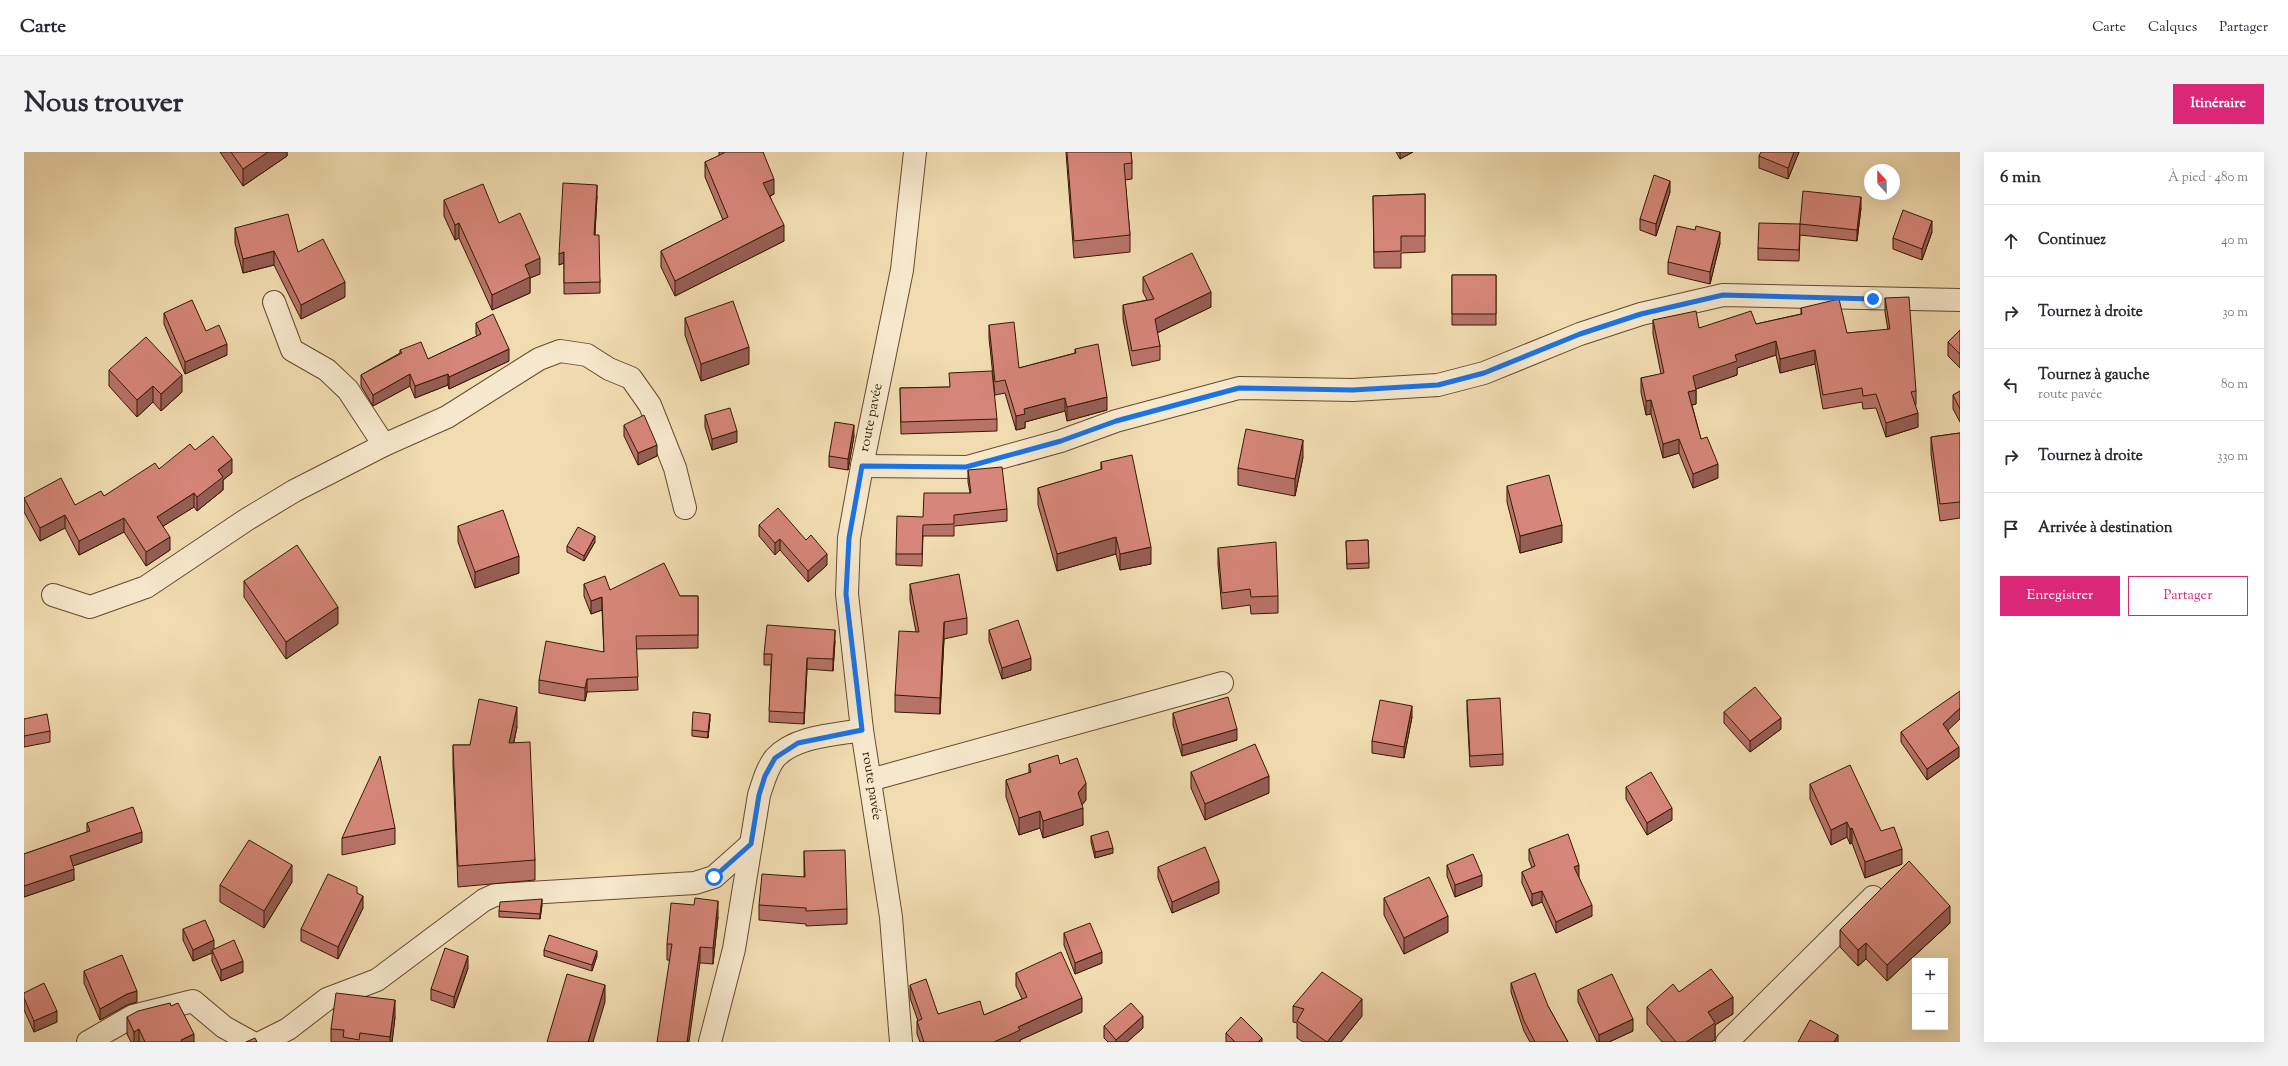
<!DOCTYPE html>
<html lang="fr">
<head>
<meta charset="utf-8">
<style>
	:root { --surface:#fff; --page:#f2f2f3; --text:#2b2b33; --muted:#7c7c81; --line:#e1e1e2; --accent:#db2777 }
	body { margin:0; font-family:"Sorts Mill Goudy",serif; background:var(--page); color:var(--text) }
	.controls { position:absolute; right:12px; bottom:12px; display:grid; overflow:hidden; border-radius:0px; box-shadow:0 4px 16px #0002 }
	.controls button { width:36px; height:36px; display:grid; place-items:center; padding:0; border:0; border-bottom:1px solid var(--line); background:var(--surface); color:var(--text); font:20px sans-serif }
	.compass { position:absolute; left:1840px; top:12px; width:36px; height:36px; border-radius:50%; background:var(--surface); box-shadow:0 4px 16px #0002; rotate:338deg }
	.stop { position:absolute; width:12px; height:12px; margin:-9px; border:3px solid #1a73e8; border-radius:50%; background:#fff }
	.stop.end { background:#1a73e8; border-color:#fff; box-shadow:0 1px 4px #0008 }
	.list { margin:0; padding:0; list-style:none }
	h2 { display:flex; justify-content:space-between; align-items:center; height:52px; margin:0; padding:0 16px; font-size:17px }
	h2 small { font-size:13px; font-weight:400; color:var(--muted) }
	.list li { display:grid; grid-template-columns:26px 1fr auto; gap:12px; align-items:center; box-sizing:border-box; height:72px; padding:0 16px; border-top:1px solid var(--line) }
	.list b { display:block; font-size:15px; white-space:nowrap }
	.list p { margin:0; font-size:13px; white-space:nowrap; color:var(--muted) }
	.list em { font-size:13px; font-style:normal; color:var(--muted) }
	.actions { display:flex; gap:8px; padding:12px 16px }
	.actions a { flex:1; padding:9px 0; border:1px solid var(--accent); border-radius:0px; text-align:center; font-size:14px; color:var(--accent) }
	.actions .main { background:var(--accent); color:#fff }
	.icon { flex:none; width:22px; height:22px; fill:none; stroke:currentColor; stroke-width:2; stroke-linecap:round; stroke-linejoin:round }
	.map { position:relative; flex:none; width:1936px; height:890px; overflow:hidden; border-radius:0px }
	header { display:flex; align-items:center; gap:24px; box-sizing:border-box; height:56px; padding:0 20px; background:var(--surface); border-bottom:1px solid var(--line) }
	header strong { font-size:19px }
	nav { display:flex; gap:22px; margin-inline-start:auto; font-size:14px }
	.intro { display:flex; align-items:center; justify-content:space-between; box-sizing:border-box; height:96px; padding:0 24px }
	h1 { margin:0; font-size:28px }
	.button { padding:10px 18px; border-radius:0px; background:var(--accent); color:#fff; font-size:14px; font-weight:700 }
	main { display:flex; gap:24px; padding:0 24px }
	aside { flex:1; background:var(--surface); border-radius:0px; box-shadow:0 4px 16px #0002 }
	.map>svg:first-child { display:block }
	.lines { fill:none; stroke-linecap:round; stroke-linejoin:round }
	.minor-casing { stroke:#664a2e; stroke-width:24 }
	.minor { stroke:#f6e8cc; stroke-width:22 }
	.wall { fill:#b87369; stroke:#371902 }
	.shaded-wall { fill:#965e55; stroke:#371902 }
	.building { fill:#d6867a; stroke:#371902 }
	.route { stroke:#1a73e8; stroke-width:5 }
	.labels { text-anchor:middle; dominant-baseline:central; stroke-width:3.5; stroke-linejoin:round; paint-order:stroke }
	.street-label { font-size:14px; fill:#371902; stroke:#f6e8cc }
</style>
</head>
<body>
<header>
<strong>Carte</strong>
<nav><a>Carte</a><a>Calques</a><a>Partager</a></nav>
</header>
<div class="intro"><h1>Nous trouver</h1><a class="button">Itinéraire</a></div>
<main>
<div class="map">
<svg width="1936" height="890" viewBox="0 0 1936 890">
	<rect width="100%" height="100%" fill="#f1dcb1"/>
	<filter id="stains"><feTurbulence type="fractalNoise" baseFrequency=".005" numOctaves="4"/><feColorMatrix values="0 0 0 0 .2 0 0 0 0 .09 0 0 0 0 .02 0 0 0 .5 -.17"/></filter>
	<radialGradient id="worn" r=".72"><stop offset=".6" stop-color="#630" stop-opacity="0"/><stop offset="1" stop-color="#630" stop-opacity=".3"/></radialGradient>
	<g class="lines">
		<g class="minor-casing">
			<g id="minor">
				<path d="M250 150 268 198 303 218 324 238 360 293"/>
				<path d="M838 314 943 315 1037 289 1092 269 1215 236 1329 238 1414 233 1460 221 1556 182 1617 162 1699 143 1936 148"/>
				<path d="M29 443 66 455 122 435 222 368 270 339 360 293 423 265 515 207 536 199 563 203 585 217 607 226 626 253 651 316 661 356"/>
				<path d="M846 628 1198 531"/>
				<path d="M64 890 109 864 169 849 200 875 227 890"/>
				<path d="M238 890 264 877 303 847 353 828 460 748 471 743 671 731 690 725 727 692"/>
				<path d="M686 890 710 797 735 643C739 631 743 616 751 606 771 584 811 583 838 578"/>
				<path id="s1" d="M877 890 867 765 838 578 823 442 825 386 838 314 878 118 891 0"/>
				<path d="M1703 890 1849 745"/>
			</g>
		</g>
		<use href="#minor" class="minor"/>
	</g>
	<path class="wall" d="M196 0H263V4L219 34Z
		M695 0H739L750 42 746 44 760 89 651 144 637 115V99L699 68 681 25V10L695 4Z
		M1042 0H1107L1108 11V27L1101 28 1106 83V100L1050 106Z
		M1372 0H1389L1376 7Z
		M1775 0 1764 27 1735 16V4Z
		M1646 40 1632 84 1616 78V67Z
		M1401 42V100L1377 101V116H1350L1349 44Z
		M573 44 571 83 576 130V141L540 142V111L535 113Z
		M420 48 475 71 516 122 506 126V141L468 158 435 86 431 88 420 64Z
		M1837 56 1833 89 1776 83 1775 109 1734 108V96L1776 72Z
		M211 76 274 100 321 145 277 167 250 113 219 121 211 91Z
		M1908 80 1898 108 1869 97V86Z
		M1696 91 1686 132 1644 122V110Z
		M1428 123H1472V173H1428Z
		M1119 125 1187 155 1133 181 1136 194V208L1108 214 1099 167V153L1123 148 1119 140Z
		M1861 146 1892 239V253H1891L1894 275 1862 285 1852 256 1839 257 1838 250 1799 257 1791 212 1756 221 1752 203 1713 216V223L1672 237V252L1668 253 1677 287 1694 326 1669 336 1655 301 1639 306 1627 262 1622 263 1617 240V226L1637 222 1629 182V168L1675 176 1732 172 1777 162V156L1823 181 1864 178 1861 160Z
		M140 161 203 203 161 222 140 172Z
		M661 166 725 212 677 229 661 183Z
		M452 171 485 209 425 237 424 233 391 246 386 234 349 254 337 234V223L376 201V198L404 207 453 184 452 182Z
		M965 173 995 216 1051 201V197L1083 258 1043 269 1041 259 1001 270V276L992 278 981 241 971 243 965 186Z
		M1936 178V216L1924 204V190Z
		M85 218 158 240 137 259 129 250 113 265 85 234Z
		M925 235 973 267V279L877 282 876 236Z
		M1936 239V270L1929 257V243Z
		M681 263 713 290 688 298 681 275Z
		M600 273 633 304 614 313 600 284Z
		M1936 281V366L1916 369 1907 302V285Z
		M830 284 824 318 805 315V304Z
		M171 298 208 321 199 328V338L173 359 170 355 139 374 146 398 122 414 100 380 55 403 41 376 16 389 0 360V346L51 353 80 344 135 317Z
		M1279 305 1271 344 1214 333V316Z
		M1077 310 1127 412 1096 418 1092 402 1033 419 1014 353V336L1077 318Z
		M944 318 983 357V369L930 374V384H899L898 414 872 413V402L899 365 946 341 944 330Z
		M1483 334 1538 390 1496 401 1483 350Z
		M735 373 803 413 784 430 756 398 751 403 735 384Z
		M434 374 495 421 451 436 434 390Z
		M1344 388 1345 416 1323 417 1322 389Z
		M571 390 560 409 543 400V394Z
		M1194 396 1254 444V461L1227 462 1226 453 1198 457 1194 413Z
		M220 429 314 472 262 507 220 445Z
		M560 432 586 438 656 444H674V496L612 497 614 538 563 540 561 549 515 541V528L580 500 578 458 567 462 560 444Z
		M886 432 943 466V482L920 487 916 562 871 560V543L892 480 886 448Z
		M965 478 1007 518 978 527 965 489Z
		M811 489 809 519 783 517 780 572 745 570 747 513H740V502Z
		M1443 548 1479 602V613L1446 615 1443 559Z
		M1700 560 1757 577 1726 600 1700 571Z
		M1149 561 1213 588 1158 604 1149 573Z
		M1388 565 1380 606 1348 601V589Z
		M0 567 26 579V590L0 595Z
		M686 567 684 586 668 584V578Z
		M493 575 490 590 511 708V728L434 735 429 614V593H446Z
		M1924 578 1935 605 1903 628 1877 590V580Z
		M1005 612H1036L1062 648 1058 653 1059 673 1019 686 1016 676 995 683 982 645V628L1005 621Z
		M1167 620 1245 641 1181 668 1167 636Z
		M1786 632 1857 679 1878 712 1841 726 1828 691 1826 692 1823 685 1807 693 1786 647Z
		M1602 635 1648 668 1623 683 1602 647Z
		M63 671 118 690 49 714 50 728 0 745V702L63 680Z
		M371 676V692L318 703V686Z
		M1067 684 1089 701 1071 706 1067 690Z
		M1505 697 1555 724V725L1568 764 1532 781 1518 750 1508 754 1498 731V720L1508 716 1505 708Z
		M780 699 823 757V772L782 774V772L735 768V753L780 725Z
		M1423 713 1458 734 1431 745 1423 724Z
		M1134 715 1195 741 1148 761 1134 726Z
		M268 730 240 776 196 750V733Z
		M333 741 339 756 314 807 277 789V777Z
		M1360 746 1424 780 1380 802 1360 763Z
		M518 753 516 767 475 765V759Z
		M694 765 689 812 643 808V792Z
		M1926 771 1863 829 1842 807 1834 814 1816 795V778Z
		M159 777 190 797 219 820 197 829 188 809V801L169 809 159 788Z
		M1040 781 1078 811 1051 822 1040 793Z
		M520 798 573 804 568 819 520 804Z
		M444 816 430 856 407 848V837Z
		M60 819 113 850 103 853 76 868 60 831Z
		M992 821 1058 860 996 888V890H896L893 882V869H894L886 846V833L914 862 960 863 998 847 992 834Z
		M1487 831 1524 854 1544 890H1506L1500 879 1487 840Z
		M1554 838 1609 879 1585 890H1573L1554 850Z
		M1655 840 1709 862 1691 873V888L1687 890H1638L1623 872V855Z
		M0 841 33 870 10 880 0 858Z
		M147 854 170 890H107L103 882V865Z
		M1269 854 1338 864 1317 890H1279L1273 886V871L1269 870Z
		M371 865 368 890H307V877Z
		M1080 874 1119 876 1103 890H1084L1080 886Z
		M1202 881 1238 890H1202Z"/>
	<path class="shaded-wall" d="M244 0H263V4L219 34V17Z
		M1376 0H1389L1376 7Z
		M1770 0H1775L1764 27V16Z
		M750 27V42L739 47V31Z
		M1646 29V40L1632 84V72Z
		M573 33V44L570 95V83Z
		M1837 45V56L1833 89V78Z
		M1908 69V80L1898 108V97Z
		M435 71V86L431 88V73Z
		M760 73V89L651 144V129Z
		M1696 80V91L1686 132V120Z
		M250 99V113L219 121V107Z
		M540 100V111L535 113V102Z
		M516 106V122L506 126V141L468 158V143L501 113Z
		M321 130V145L277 167V153Z
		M1187 140V155L1131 182V167Z
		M1752 189V203L1713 216V223L1669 238V224L1711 203Z
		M203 192V203L161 222V210Z
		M725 195V212L677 229V212Z
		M485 197V209L425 237V225Z
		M1791 198V212L1756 221V207Z
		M386 222V234L349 254V243Z
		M424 222V233L391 246V234Z
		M158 223V240L137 259V242Z
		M129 234V250L113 265V248Z
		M1672 238V252L1664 254V240Z
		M1083 245V258L1043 269V255Z
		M1041 246V259L1001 270V276L992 278V264L1000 257Z
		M1627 248V262L1622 263V249Z
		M1894 261V275L1862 285V271Z
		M830 273V284L824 318V307Z
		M713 279V290L688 298V287Z
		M1655 287V301L1639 306V292Z
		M1279 288V305L1271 344V327Z
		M633 293V304L614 313V301Z
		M208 307V321L199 328V338L173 359V345L194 318Z
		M1694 312V326L1669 336V322Z
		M170 341V355L133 378V365Z
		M41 363V376L16 389V376Z
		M100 366V380L55 403V389Z
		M1538 373V390L1496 401V384Z
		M571 384V390L560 409V404Z
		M146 385V398L122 414V400Z
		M1092 385V402L1033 419V402Z
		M756 387V398L751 403V391Z
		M1127 395V412L1096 418V402Z
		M803 402V413L784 430V419Z
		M495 404V421L451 436V420Z
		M578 445V458L567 462V449Z
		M314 455V472L262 507V490Z
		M920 470V487L916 562V546Z
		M811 478V489L809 519V507Z
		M783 506V517L780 572V561Z
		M1007 506V518L978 527V516Z
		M563 527V540L561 549V536Z
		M1388 554V565L1380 606V595Z
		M493 555V575L485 611V591Z
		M1936 556V567L1919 583V572Z
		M686 562V567L684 586V580Z
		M1757 566V577L1726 600V589Z
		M1213 577V588L1158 604V593Z
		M1935 595V605L1903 628V617Z
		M1245 624V641L1181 668V652Z
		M1062 631V648L1054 657V641Z
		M1059 656V673L1019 686V669Z
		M1648 656V668L1623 683V671Z
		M1016 659V676L995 683V666Z
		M1823 670V685L1807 693V678Z
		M1828 676V691L1826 692V677Z
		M118 680V690L46 715V704Z
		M1089 696V701L1071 706V700Z
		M1878 697V712L1841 726V710Z
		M268 713V730L240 776V759Z
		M1555 713V724L1550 726V715Z
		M50 717V728L0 745V734Z
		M1458 723V734L1431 745V733Z
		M1195 729V741L1148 761V750Z
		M1518 739V750L1508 754V742Z
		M339 744V756L314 807V795Z
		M518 747V753L516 767V762Z
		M694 749V765L689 812V796Z
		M1568 753V764L1532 781V770Z
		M1926 754V771L1863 829V813Z
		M1424 764V780L1380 802V786Z
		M190 788V800L188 798V801L169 809V798Z
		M1842 791V807L1834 814V798Z
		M676 795V811L665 890H663Z
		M573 799V804L568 819V813Z
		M1078 800V811L1051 822V811Z
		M444 804V816L430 856V845Z
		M219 809V820L197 829V818Z
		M581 833V850L569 890H564Z
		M113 839V850L103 853 76 868V857L103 842Z
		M1709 845V862L1691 873V888L1687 890H1662L1684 860Z
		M1058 846V860L996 888V890H970L994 875Z
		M1338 847V864L1317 890H1303Z
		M371 848V865L368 890H366V885Z
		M33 859V870L10 880V869Z
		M1119 864V876L1103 890H1092V888Z
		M1609 867V879L1585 890H1575V883Z
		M115 877V890H110V880Z
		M170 882V890H157V888Z
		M1814 883V890H1810Z
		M1238 886V890H1234Z"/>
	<path class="building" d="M207 0H244L219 17Z
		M700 0H739L750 27 739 31 760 73 651 129 637 99 704 65 681 10 700 1Z
		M1043 0H1107L1108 11 1100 12 1106 83 1050 89Z
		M1737 0H1770L1764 16 1735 4Z
		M1630 23 1646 29 1632 72 1616 67Z
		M539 31 573 33 570 83H575L576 130 540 131V100L535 102Z
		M459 32 475 71 496 61 516 106 501 113 506 125 468 143 435 71 431 73 420 48Z
		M1779 39 1837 45 1833 78 1776 72Z
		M1401 42V84H1377V99L1350 100 1349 44Z
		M1879 58 1908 69 1898 97 1869 86Z
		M264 62 274 100 299 87 321 130 277 153 250 99 219 107 211 76Z
		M1735 71 1776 72 1775 98 1734 96Z
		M1653 74 1671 78 1672 74 1696 80 1686 120 1644 110Z
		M1168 101 1187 140 1131 167 1136 194 1108 199 1099 153 1130 147 1119 125Z
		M1428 123H1472V162H1428Z
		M1885 145 1892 239 1887 240 1894 261 1862 271 1852 242 1839 244 1838 236 1799 243 1791 198 1756 207 1752 189 1711 203 1713 209 1669 224 1672 238 1664 240 1677 287 1683 285 1694 312 1669 322 1655 287 1639 292 1627 248 1622 249 1617 226 1640 221 1629 168 1672 159 1675 176 1727 159 1732 172 1778 162 1777 156 1815 147 1823 181 1866 177 1861 146Z
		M168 148 182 179 195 173 203 192 161 210 140 161Z
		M709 149 725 195 677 212 661 166Z
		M469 162 485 197 425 225 424 222 391 234 386 222 349 243 337 223 378 201 376 198 397 190 404 207 457 182 452 171Z
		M990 170 995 216 1052 201 1051 197 1074 192 1083 245 1043 255 1041 246 1000 257 1001 262 992 264 981 228 971 230 965 173Z
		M1936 178V202L1924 190Z
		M122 185 158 223 137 242 129 234 113 248 85 218Z
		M968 219 973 267 877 270 876 236 926 235 925 221Z
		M1936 239V257L1929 243Z
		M706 256 713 279 688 287 681 263Z
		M620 263 633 293 614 301 600 273Z
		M811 270 830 273 824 307 805 304Z
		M1222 277 1279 288 1271 327 1214 316Z
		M1936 281V350L1916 352 1907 285Z
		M189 284 208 307 194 318 199 325 173 345 170 341 133 365 146 385 122 400 100 366 55 389 41 363 16 376 0 346 37 326 51 353 77 339 80 344 131 311 135 317 166 292 171 298Z
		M1108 303 1127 395 1096 402 1092 385 1033 402 1014 336 1078 317 1077 310Z
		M978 315 983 357 930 363V372L899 373 898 402H872L873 364 899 365 900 341H947L944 318Z
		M1525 323 1538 373 1496 384 1483 334Z
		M754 356 782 388 787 383 803 402 784 419 756 387 751 391 735 373Z
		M479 358 495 404 451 420 434 374Z
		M554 375 571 384 560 404 543 394Z
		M1344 388 1345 411 1323 412 1322 389Z
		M1252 390 1254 444 1227 445 1226 437 1198 441 1194 396Z
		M273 393 314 455 262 490 220 429Z
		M640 411 656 444H674V483L612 484 614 525 563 527 561 536 515 528 522 489 580 500 578 445 567 449 560 432 581 424 586 438Z
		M935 422 943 466 920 470 916 546 871 543 875 479 895 480 886 432Z
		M994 468 1007 506 978 516 965 478Z
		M743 473 811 478 809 507 783 506 780 561 745 559 748 502H740Z
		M1731 535 1757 566 1726 589 1700 560Z
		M1936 539V556L1919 572 1935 595 1903 617 1877 580Z
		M1204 545 1213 577 1158 593 1149 561Z
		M1476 546 1479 602 1446 604 1443 548Z
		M455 547 493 555 485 591 506 590 511 708 434 714 429 593H446Z
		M1356 548 1388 554 1380 595 1348 589Z
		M669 560 686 562 684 580 668 578Z
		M23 562 26 579 0 584V567Z
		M1231 592 1245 624 1181 652 1167 620Z
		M1034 603 1036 612 1053 606 1062 631 1054 641 1059 656 1019 669 1016 659 995 666 982 628 1007 620 1005 612Z
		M356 604 371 676 318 686Z
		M1826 613 1857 679 1870 675 1878 697 1841 710 1828 676 1826 677 1823 670 1807 678 1786 632Z
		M1627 620 1648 656 1623 671 1602 635Z
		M109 655 118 680 46 704 50 717 0 734V702L66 679 63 671Z
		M1084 679 1089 696 1071 700 1067 684Z
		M1544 682 1555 713 1550 715 1568 753 1532 770 1518 739 1508 742 1498 720 1511 714 1505 697Z
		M225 688 268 713 240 759 196 733Z
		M1181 695 1195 729 1148 750 1134 715Z
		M821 698 823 757 782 759V756L735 753 738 722 781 725 780 699Z
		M1449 702 1458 723 1431 733 1423 713Z
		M1885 709 1926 754 1863 813 1842 791 1834 798 1816 778Z
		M304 722 333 735V741L339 744 314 795 277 777Z
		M1405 725 1424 764 1380 786 1360 746Z
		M671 746 694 749 689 796 676 795 663 890H633L648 792H643L647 751 670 753Z
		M518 747 516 762 475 759 476 750Z
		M181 768 190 788 169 798 159 777Z
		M1066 771 1078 800 1051 811 1040 781Z
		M525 783 573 799 568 813 520 798Z
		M210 788 219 809 197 818 188 798Z
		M421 796 444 804 430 845 407 837Z
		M1037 800 1058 846 994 875 996 878 970 890H900L893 869 898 867 886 833 902 827 914 862 956 849 960 863 1003 845 992 821Z
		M98 803 113 839 103 842 76 857 60 819Z
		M1687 817 1709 845 1684 860 1691 871 1662 890H1652L1623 855 1649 832 1655 840Z
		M1298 820 1338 847 1303 890 1273 869 1280 857 1269 854Z
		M1511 821 1524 854 1544 890H1511L1500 869 1487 831Z
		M543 822 581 833 564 890H523Z
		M1588 822 1609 867 1575 883 1554 838Z
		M20 831 33 859 10 869 0 846V841Z
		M312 841 371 848 366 885 336 881 335 888 319 885 320 878 307 877Z
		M146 851 147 854 154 851 170 882 157 888 158 890H121L115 877 110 880 103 865 114 859Z
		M1107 851 1119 864 1092 888 1080 874Z
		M1217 865 1238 886 1234 890H1211L1202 881Z
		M1786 868 1814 883 1810 890H1774Z
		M231 886 233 890H222Z"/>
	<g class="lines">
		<path class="route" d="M690 725 727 692 735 643 741 624 751 606 774 591 838 578 822 442 825 386 838 314 942 315 1037 289 1092 269 1215 236 1329 238 1414 233 1460 221 1556 182 1617 162 1699 143 1849 147"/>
	</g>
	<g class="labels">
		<g class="street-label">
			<text stroke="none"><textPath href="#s1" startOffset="630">route pavée</textPath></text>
			<text transform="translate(847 634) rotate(81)">route pavée</text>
		</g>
	</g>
	<rect width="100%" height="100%" filter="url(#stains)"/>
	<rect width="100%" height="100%" fill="url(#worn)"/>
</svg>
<div class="controls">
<button>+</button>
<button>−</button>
</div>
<svg class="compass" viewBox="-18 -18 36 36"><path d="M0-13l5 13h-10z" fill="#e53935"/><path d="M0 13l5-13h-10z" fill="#7c7c81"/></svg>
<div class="stop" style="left:690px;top:725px"></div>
<div class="stop end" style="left:1849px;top:147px"></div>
</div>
<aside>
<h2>6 min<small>À pied · 480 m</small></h2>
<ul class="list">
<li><svg class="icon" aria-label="ahead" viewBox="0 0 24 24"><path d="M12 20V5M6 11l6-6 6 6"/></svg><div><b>Continuez</b></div><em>40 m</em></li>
<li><svg class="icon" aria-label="right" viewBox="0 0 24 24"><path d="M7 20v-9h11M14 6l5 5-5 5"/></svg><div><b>Tournez à droite</b></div><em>30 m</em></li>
<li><svg class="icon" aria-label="left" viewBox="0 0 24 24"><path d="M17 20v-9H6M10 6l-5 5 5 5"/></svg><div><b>Tournez à gauche</b><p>route pavée</p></div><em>80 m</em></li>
<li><svg class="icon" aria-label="right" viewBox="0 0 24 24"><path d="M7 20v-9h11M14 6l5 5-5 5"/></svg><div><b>Tournez à droite</b></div><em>330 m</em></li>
<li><svg class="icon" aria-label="arrive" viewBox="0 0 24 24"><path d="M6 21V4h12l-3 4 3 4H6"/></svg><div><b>Arrivée à destination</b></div></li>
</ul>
<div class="actions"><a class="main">Enregistrer</a><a>Partager</a></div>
</aside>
</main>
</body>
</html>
